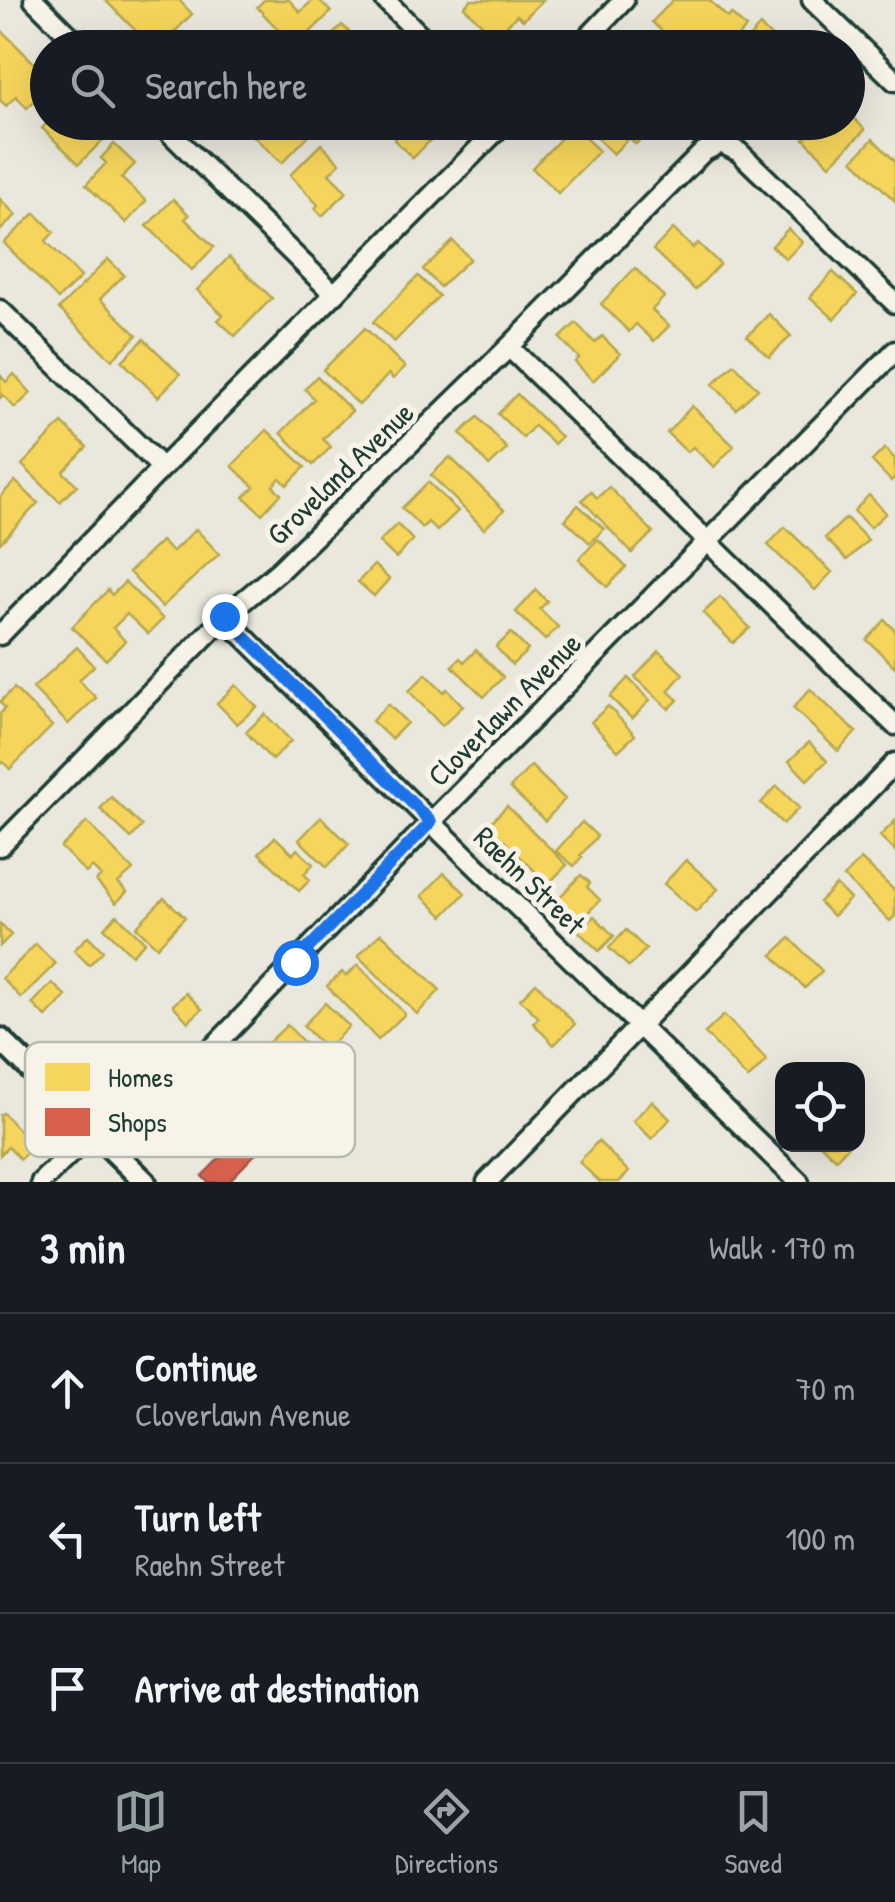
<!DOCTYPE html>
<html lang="en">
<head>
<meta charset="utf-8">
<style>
	:root { --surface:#171b24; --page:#242831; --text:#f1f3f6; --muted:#9ea1a6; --line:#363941; --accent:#92a19f }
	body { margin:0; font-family:"Patrick Hand",sans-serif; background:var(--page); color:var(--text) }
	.controls { position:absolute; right:30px; bottom:30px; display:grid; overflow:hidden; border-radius:20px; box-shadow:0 10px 40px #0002 }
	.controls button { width:90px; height:90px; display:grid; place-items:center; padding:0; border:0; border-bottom:2px solid var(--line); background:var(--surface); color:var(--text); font:50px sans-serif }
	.stop { position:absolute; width:30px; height:30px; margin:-22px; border:8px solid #1a73e8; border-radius:50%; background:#fff }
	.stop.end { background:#1a73e8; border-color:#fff; box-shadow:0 2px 10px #0008 }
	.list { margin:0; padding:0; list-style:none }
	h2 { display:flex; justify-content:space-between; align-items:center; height:130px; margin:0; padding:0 40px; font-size:42px }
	h2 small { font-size:32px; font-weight:400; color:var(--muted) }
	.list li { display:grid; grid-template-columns:65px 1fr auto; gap:30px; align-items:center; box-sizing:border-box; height:150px; padding:0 40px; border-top:2px solid var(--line) }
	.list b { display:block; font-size:38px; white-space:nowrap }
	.list p { margin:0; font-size:32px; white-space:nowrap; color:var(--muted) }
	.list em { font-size:32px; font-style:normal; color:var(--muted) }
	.icon { flex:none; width:55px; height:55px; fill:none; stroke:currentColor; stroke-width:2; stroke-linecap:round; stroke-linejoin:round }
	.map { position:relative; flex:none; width:895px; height:1182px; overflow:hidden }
	.search { position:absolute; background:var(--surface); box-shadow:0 10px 40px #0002; left:30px; right:30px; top:30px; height:110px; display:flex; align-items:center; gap:25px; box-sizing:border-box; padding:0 35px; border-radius:55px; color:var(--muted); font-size:38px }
	.sheet { height:580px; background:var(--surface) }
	nav { display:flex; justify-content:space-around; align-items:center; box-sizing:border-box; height:140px; border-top:2px solid var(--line); background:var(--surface); font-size:28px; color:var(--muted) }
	nav a { display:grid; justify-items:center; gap:5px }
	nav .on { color:var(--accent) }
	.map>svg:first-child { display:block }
	.homes { fill:#f6d55c; stroke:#b6a750; stroke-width:2.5 }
	.shops { fill:#d6604d; stroke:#9f5646; stroke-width:2.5 }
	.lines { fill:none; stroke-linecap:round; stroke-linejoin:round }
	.minor-casing { stroke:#1f3d34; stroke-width:25 }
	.tertiary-casing { stroke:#1f3d34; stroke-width:28 }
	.minor { stroke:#f7f3e8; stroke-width:18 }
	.tertiary { stroke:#f7f3e8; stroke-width:20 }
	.route { stroke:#1a73e8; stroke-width:12 }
	.labels { text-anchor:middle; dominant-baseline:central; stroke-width:10; stroke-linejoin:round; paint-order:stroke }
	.street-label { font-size:30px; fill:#1f3d34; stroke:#f7f3e8 }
	.key { fill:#f7f3e8; stroke:#b6bcb2; stroke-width:2.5 }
	.key-label { font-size:28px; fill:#1f3d34 }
</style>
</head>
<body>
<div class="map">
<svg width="895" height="1182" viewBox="0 0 895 1182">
	<rect width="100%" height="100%" fill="#eae8dd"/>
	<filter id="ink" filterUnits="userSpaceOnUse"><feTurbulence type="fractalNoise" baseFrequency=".01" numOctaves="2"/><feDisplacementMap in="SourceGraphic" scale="20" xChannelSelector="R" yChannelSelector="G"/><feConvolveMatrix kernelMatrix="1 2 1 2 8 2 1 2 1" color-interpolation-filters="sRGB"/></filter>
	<g filter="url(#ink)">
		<path class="homes" d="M105 0H179L192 14 159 48H153Z
			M264 0H289L300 12 313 0H319L331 12 294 48H286L279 41 284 36 257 7Z
			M471 0H543L523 20 517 15 495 37 464 7Z
			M673 0H709L728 18 731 14 746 28 727 48H691L679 36 673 42 652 22Z
			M342 25 365 48H320Z
			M760 26 778 43 774 48H747L744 43Z
			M0 29 48 77V87L27 108 16 96 6 106 0 100Z
			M848 112 865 130 830 165 804 139 819 125 817 122H848Z
			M48 122H94L107 136 79 164 42 128Z
			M238 122H294L308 136 282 163Z
			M394 122H442L445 125 413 158 394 140 402 131Z
			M600 122H648L652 127 636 144 629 138 613 154 591 132Z
			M573 126 599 151 558 193 532 168Z
			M873 139 895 161V201L853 160Z
			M114 144 135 164 121 178 146 201 126 223 86 185 106 163 101 158Z
			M321 144 340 163 329 174 347 192 322 216 315 208 318 205 290 175Z
			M0 199 16 215 0 231Z
			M173 199 189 215 185 219 214 247 192 270 147 226Z
			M35 213 54 232 46 241 81 277 58 299 4 243Z
			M673 229 693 248 698 243 720 264 695 290 653 250Z
			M788 229 802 242 786 259 772 246Z
			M453 241 470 259 440 287 423 269Z
			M229 257 272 298 235 336 218 320 223 315 197 290Z
			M108 259 124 275 100 299 137 335 112 360 59 309Z
			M635 268 664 297 652 310 669 326 654 341 636 324 629 332 601 304Z
			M833 272 857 294 834 319 810 297Z
			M418 276 439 296 394 342 373 322Z
			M769 314 791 336 769 357 747 336Z
			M576 323 595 343 602 336 620 354 593 381 575 362 579 358 560 338Z
			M365 328 405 367 393 379 389 374 359 405 323 370Z
			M144 339 180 374 158 397 122 361Z
			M734 364 758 389 736 409 713 384Z
			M14 374 31 393 15 408 3 395 0 398V375L6 382Z
			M317 376 352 411 323 439 331 447 313 465 281 433 314 399 305 389Z
			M517 394 561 437 554 444 534 426 523 438 498 414Z
			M692 406 734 446 714 467 693 447 687 452 667 433Z
			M478 417 507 449 489 466 460 433Z
			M62 423 87 447 63 472 77 485 60 502 22 465Z
			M267 430 305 467 287 485 280 478 273 486 281 494 262 514 244 497 254 487 232 466Z
			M885 448 895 459V477L891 481 872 461Z
			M450 457 504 510 484 529 431 475Z
			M15 481 38 503 0 543V497Z
			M428 482 458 511 437 531 428 522 422 528 402 508Z
			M609 487 653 532 632 553 582 500 591 491 597 498Z
			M869 495 886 513 870 528 854 511Z
			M578 505 604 529 590 543 565 520Z
			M846 518 868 540 847 560 825 538Z
			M397 524 413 540 396 558 379 542Z
			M785 527 832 572 815 590 768 545Z
			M196 529 219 554 162 607 129 572 161 541 172 552Z
			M598 539 626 567 607 587 579 559Z
			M374 565 389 579 374 596 358 582Z
			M125 582 163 619 148 634 127 614 113 628 125 641 106 660 72 627 108 590 112 595Z
			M536 590 547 601 540 609 558 627 545 640 516 612Z
			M720 597 750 628 733 643 703 613Z
			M885 620 895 630V667L867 640Z
			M511 633 528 650 512 665 496 647Z
			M77 647 94 666 79 680 96 698 68 724 33 688Z
			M476 650 503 677 484 697 452 666 460 658 464 662Z
			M659 651 683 674 668 691 678 700 669 709 635 677Z
			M426 674 444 692 447 689 463 706 442 726 409 691Z
			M628 678 650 700 632 719 610 697Z
			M236 685 257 707 237 724 217 703Z
			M14 688 52 726 10 769 3 762 0 764V714L5 708 0 702Z
			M810 689 856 732 838 751 793 708Z
			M388 704 407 723 391 739 372 721Z
			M608 706 635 735 618 751 591 722Z
			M265 714 291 741 272 760 246 732Z
			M809 742 827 761 807 780 789 761Z
			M531 766 565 799 545 821 510 788Z
			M777 786 799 808 783 824 761 803Z
			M111 797 142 826 131 838 100 809Z
			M507 806 567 865 548 884 488 825Z
			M321 817 349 844 327 867 299 840Z
			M895 821V851L880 836Z
			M87 822 133 870 118 883 127 892 116 903 96 881 101 876 92 867 86 873 61 847Z
			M582 822 597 836 580 856 582 857 574 866 556 851Z
			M275 837 293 854 297 849 313 864 304 874 310 880 299 891 259 853Z
			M861 859 895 891V916L890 921 844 877Z
			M686 860 718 889 696 912 664 884Z
			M444 873 465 893 443 916 422 896Z
			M581 875 590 883 587 887 600 900 575 926 553 904Z
			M836 885 850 899 833 916 819 902Z
			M164 898 185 917 157 947 136 927Z
			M117 915 145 942 132 955 104 928Z
			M594 916 614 936 599 951 578 931Z
			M0 924 11 935 0 946Z
			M626 930 646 949 629 967 609 948Z
			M381 933 440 990 417 1014 358 956Z
			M88 936 103 951 89 965 74 950Z
			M790 938 822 971 805 988 772 955Z
			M36 944 55 964 21 998 2 978Z
			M358 965 405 1014 378 1040 327 986 342 972 346 976Z
			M52 983 66 996 46 1017 32 1004Z
			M536 983 575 1024 554 1045 533 1023 539 1018 520 999Z
			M186 993 202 1009 188 1022 173 1005Z
			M325 1003 349 1026 327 1049 303 1026Z
			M724 1015 767 1060 748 1079 705 1033Z
			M287 1025 316 1055 295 1075 266 1045Z
			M652 1101 670 1119 652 1139 633 1121Z
			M3 1113 34 1146 20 1159 8 1147 0 1155V1115Z
			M598 1141 629 1172 619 1182H600L579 1162Z
			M820 1144H848L849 1145 836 1159Z"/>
		<path class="shops" d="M245 1132 262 1147 228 1182H208L202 1176Z"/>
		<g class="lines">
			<g class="minor-casing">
				<path id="minor" d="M34 0 82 48
					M385 0 433 48
					M812 0 895 81
					M578 48 624 0
					M159 122 335 295
					M0 310 162 468
					M509 347 895 725
					M224 617 431 822 799 1182
					M0 635 162 468 505 122
					M0 846 224 617 279 571 509 347 703 152 721 143 739 152 895 303
					M113 1151 431 822 895 351
					M41 1182 93 1131
					M487 1182 895 763"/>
			</g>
			<g class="tertiary-casing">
				<path id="tertiary" d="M0 1039 145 1182"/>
			</g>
			<use href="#minor" class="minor"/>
			<use href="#tertiary" class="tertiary"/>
		</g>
	</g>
	<g class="lines" filter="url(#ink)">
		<path class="route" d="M224 616 431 822 295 962"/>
	</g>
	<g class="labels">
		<g class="street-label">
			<text transform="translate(340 473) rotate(-44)">Groveland Avenue</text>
			<text transform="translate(504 709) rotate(-45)">Cloverlawn Avenue</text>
			<text transform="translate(530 880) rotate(44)">Raehn Street</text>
		</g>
	</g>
	<rect x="25" y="1042" width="330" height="115" rx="15" class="key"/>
	<rect x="45" y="1063" width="45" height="28" fill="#f6d55c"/>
	<rect x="45" y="1108" width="45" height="28" fill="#d6604d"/>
	<g class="key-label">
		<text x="108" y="1087">Homes</text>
		<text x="108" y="1132">Shops</text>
	</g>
</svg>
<div class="controls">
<button><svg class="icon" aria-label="locate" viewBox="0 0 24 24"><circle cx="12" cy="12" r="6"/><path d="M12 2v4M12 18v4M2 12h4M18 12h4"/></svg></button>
</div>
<div class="stop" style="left:295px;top:962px"></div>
<div class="stop end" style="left:224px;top:616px"></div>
<div class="search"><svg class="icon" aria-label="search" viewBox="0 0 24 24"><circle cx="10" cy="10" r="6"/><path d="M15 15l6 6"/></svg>Search here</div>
</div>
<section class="sheet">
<h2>3 min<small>Walk · 170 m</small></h2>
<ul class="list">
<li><svg class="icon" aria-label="ahead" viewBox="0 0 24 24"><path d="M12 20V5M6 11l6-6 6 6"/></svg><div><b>Continue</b><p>Cloverlawn Avenue</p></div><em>70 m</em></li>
<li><svg class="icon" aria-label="left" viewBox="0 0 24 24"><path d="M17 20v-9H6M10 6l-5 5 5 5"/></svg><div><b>Turn left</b><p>Raehn Street</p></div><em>100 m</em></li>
<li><svg class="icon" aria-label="arrive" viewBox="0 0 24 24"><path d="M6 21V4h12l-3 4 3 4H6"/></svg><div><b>Arrive at destination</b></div></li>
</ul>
</section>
<nav>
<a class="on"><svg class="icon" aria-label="map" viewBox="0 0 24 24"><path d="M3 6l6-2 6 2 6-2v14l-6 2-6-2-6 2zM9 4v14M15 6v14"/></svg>Map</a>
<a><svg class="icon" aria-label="directions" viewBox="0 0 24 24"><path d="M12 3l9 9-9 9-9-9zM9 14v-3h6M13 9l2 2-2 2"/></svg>Directions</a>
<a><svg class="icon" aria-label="saved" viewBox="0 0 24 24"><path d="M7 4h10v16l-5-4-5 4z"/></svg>Saved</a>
</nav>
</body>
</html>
